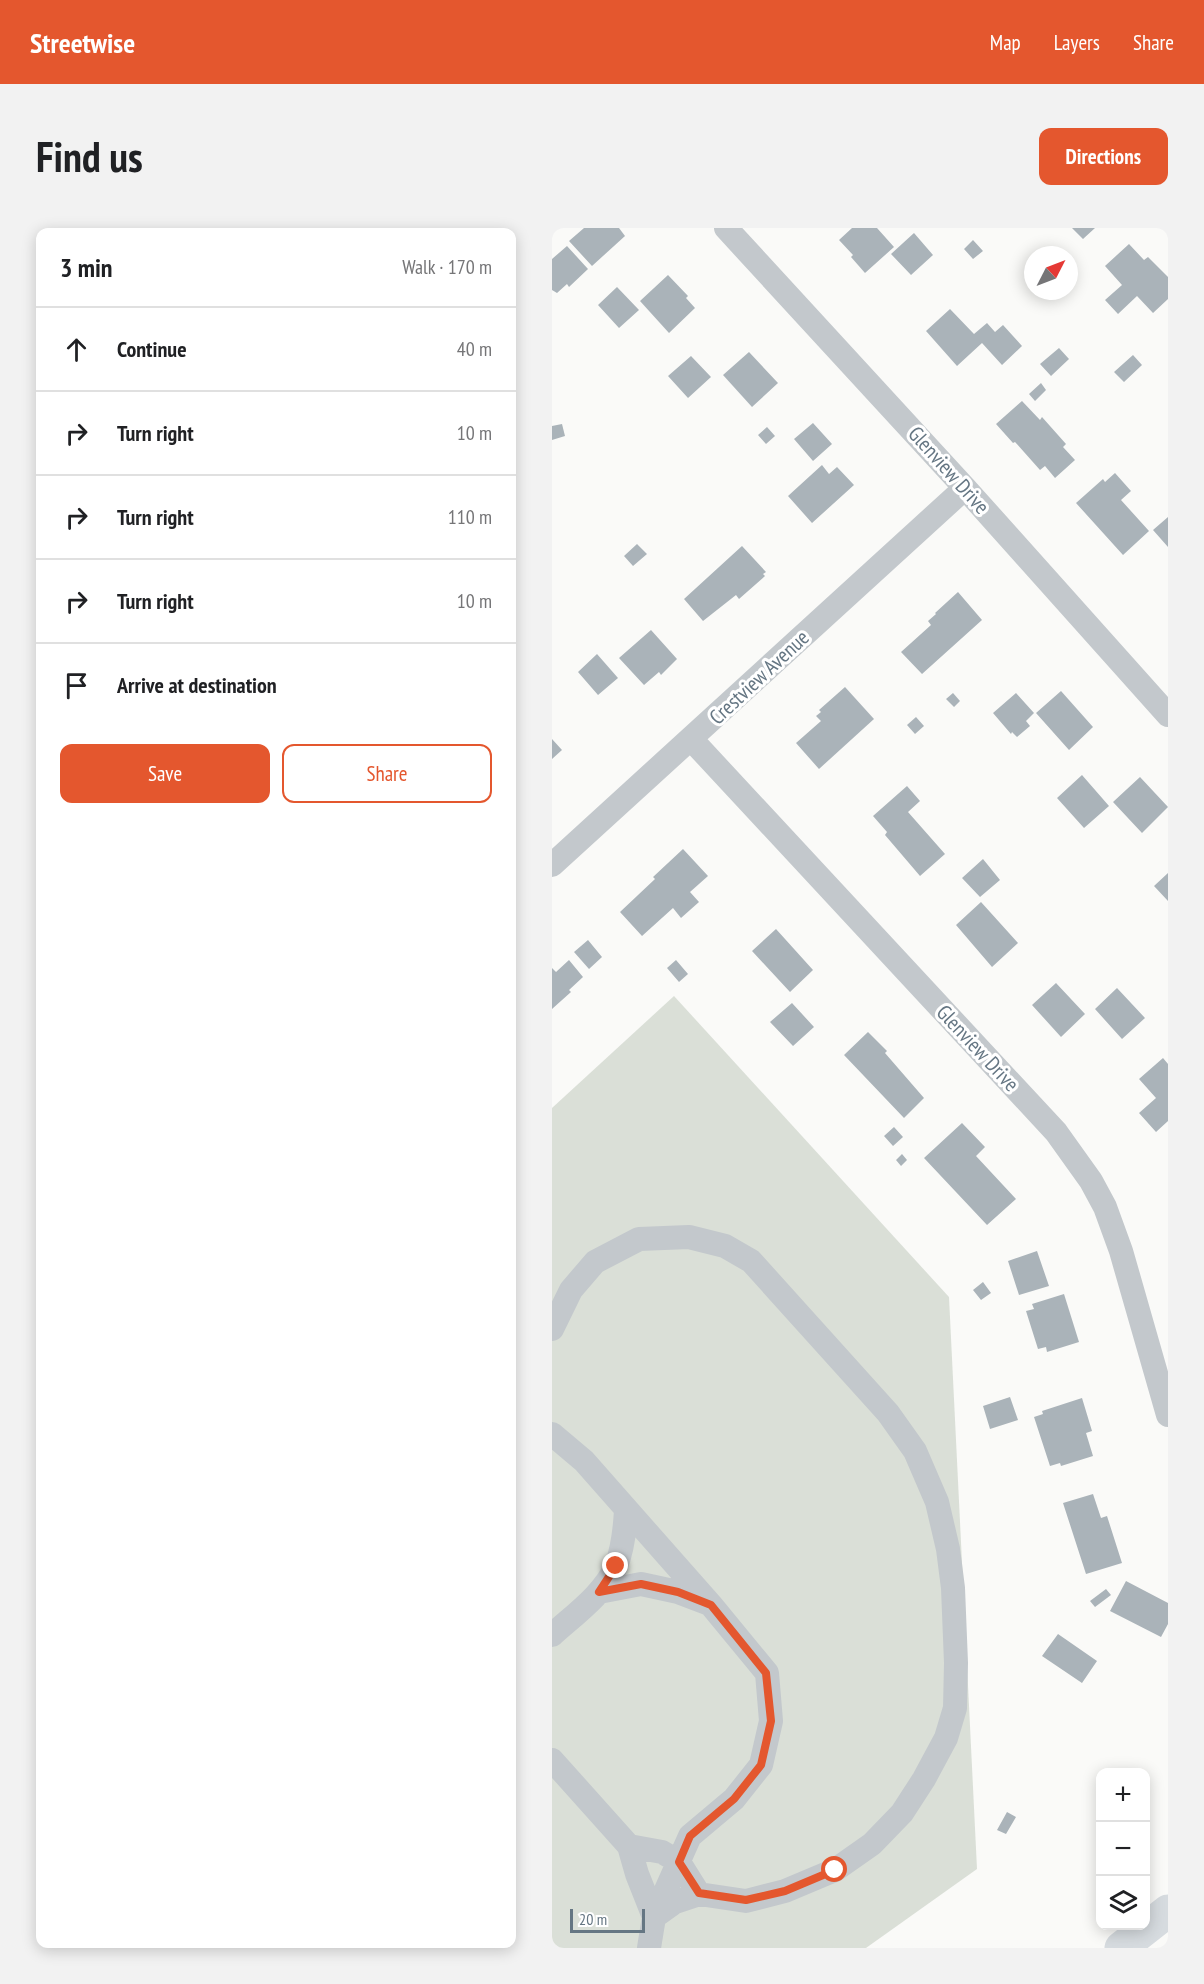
<!DOCTYPE html>
<html lang="en">
<head>
<meta charset="utf-8">
<style>
	:root { --surface:#fff; --page:#f2f2f2; --text:#202124; --muted:#757577; --line:#e0e0e0; --accent:#e4572e }
	body { margin:0; font-family:"PT Sans Narrow",sans-serif; background:var(--page); color:var(--text) }
	.controls { position:absolute; right:18px; bottom:18px; display:grid; overflow:hidden; border-radius:12px; box-shadow:0 3px 15px #0003 }
	.controls button { width:54px; height:54px; display:grid; place-items:center; padding:0; border:0; border-bottom:2px solid var(--line); background:var(--surface); color:var(--text); font:30px sans-serif }
	.compass { position:absolute; left:472px; top:18px; width:54px; height:54px; border-radius:50%; background:var(--surface); box-shadow:0 3px 15px #0003; rotate:48deg }
	.scale { position:absolute; left:18px; bottom:15px; width:75px; box-sizing:border-box; padding-left:6px; border:3px solid #657683; border-top:0; font-size:16px; line-height:21px; white-space:nowrap; color:#657683; -webkit-text-stroke:4px #fff; paint-order:stroke }
	.stop { position:absolute; width:18px; height:18px; margin:-14px; border:4px solid #e4572e; border-radius:50%; background:#fff }
	.stop.end { background:#e4572e; border-color:#fff; box-shadow:0 2px 6px #0008 }
	.list { margin:0; padding:0; list-style:none }
	h2 { display:flex; justify-content:space-between; align-items:center; height:78px; margin:0; padding:0 24px; font-size:26px }
	h2 small { font-size:20px; font-weight:400; color:var(--muted) }
	.list li { display:grid; grid-template-columns:39px 1fr auto; gap:18px; align-items:center; box-sizing:border-box; height:84px; padding:0 24px; border-top:2px solid var(--line) }
	.list b { display:block; font-size:22px; white-space:nowrap }
	.list em { font-size:20px; font-style:normal; color:var(--muted) }
	.actions { display:flex; gap:12px; padding:18px 24px }
	.actions a { flex:1; padding:14px 0; border:2px solid var(--accent); border-radius:12px; text-align:center; font-size:21px; color:var(--accent) }
	.actions .main { background:var(--accent); color:#fff }
	.icon { flex:none; width:33px; height:33px; fill:none; stroke:currentColor; stroke-width:2; stroke-linecap:round; stroke-linejoin:round }
	.map { position:relative; flex:none; width:616px; height:1720px; overflow:hidden; border-radius:12px }
	header { display:flex; align-items:center; gap:36px; box-sizing:border-box; height:84px; padding:0 30px; background:var(--accent); color:#fff }
	header strong { font-size:28px }
	nav { display:flex; gap:33px; margin-inline-start:auto; font-size:21px }
	.intro { display:flex; align-items:center; justify-content:space-between; box-sizing:border-box; height:144px; padding:0 36px }
	h1 { margin:0; font-size:42px }
	.button { padding:15px 27px; border-radius:12px; background:var(--accent); color:#fff; font-size:21px; font-weight:700 }
	main { display:flex; gap:36px; padding:0 36px }
	aside { flex:1; background:var(--surface); border-radius:12px; box-shadow:0 3px 15px #0003 }
	.map>svg:first-child { display:block }
	.green { fill:#dadfd7 }
	.building { fill:#aab3b9 }
	.lines { fill:none; stroke-linecap:round; stroke-linejoin:round }
	.minor { stroke:#c3c8cc; stroke-width:24 }
	.highway { stroke:#d6dbdf; stroke-width:33 }
	.route { stroke:#e4572e; stroke-width:8 }
	.labels { text-anchor:middle; dominant-baseline:central; stroke-width:6; stroke-linejoin:round; paint-order:stroke }
	.street-label { font-size:21px; fill:#657683; stroke:#fff }
</style>
</head>
<body>
<header>
<strong>Streetwise</strong>
<nav><a>Map</a><a>Layers</a><a>Share</a></nav>
</header>
<div class="intro"><h1>Find us</h1><a class="button">Directions</a></div>
<main>
<aside>
<h2>3 min<small>Walk · 170 m</small></h2>
<ul class="list">
<li><svg class="icon" aria-label="ahead" viewBox="0 0 24 24"><path d="M12 20V5M6 11l6-6 6 6"/></svg><div><b>Continue</b></div><em>40 m</em></li>
<li><svg class="icon" aria-label="right" viewBox="0 0 24 24"><path d="M7 20v-9h11M14 6l5 5-5 5"/></svg><div><b>Turn right</b></div><em>10 m</em></li>
<li><svg class="icon" aria-label="right" viewBox="0 0 24 24"><path d="M7 20v-9h11M14 6l5 5-5 5"/></svg><div><b>Turn right</b></div><em>110 m</em></li>
<li><svg class="icon" aria-label="right" viewBox="0 0 24 24"><path d="M7 20v-9h11M14 6l5 5-5 5"/></svg><div><b>Turn right</b></div><em>10 m</em></li>
<li><svg class="icon" aria-label="arrive" viewBox="0 0 24 24"><path d="M6 21V4h12l-3 4 3 4H6"/></svg><div><b>Arrive at destination</b></div></li>
</ul>
<div class="actions"><a class="main">Save</a><a>Share</a></div>
</aside>
<div class="map">
<svg width="616" height="1720" viewBox="0 0 616 1720">
	<rect width="100%" height="100%" fill="#fafaf8"/>
	<path class="green" d="M122 768 397 1069 425 1641 314 1720H0V880Z"/>
	<path class="building" d="M32 0H67L73 8 40 38 17 13Z
		M300 0H325L342 19 313 45 299 29 301 27 287 12Z
		M520 0H543L531 11Z
		M362 5 381 27 359 47 339 26Z
		M421 12 431 23 421 31 412 21Z
		M577 16 592 32 596 29 616 49V71L601 85 585 68 566 86 553 72 570 57 553 38Z
		M15 18 36 41 17 59 15 56 5 65 0 62V31Z
		M116 47 136 68 134 70 143 80 117 105 88 73Z
		M65 59 87 82 67 100 46 77Z
		M398 81 422 106 435 95 443 104 451 97 470 118 450 137 430 115 405 138 374 103Z
		M507 120 517 131 499 148 488 136Z
		M197 124 226 155 200 179 171 147Z
		M581 127 590 137 572 154 562 144Z
		M139 128 159 149 136 170 116 148Z
		M489 155 494 162 483 173 477 166Z
		M470 173 488 192 490 189 514 216 511 219 523 232 503 250 493 238 488 242 463 214 461 215 444 196Z
		M261 195 280 216 261 233 242 211Z
		M10 196 13 208 0 212V198Z
		M215 199 223 208 214 216 206 207Z
		M270 237 277 246 285 239 302 257 260 295 236 268Z
		M563 245 579 263 569 272 597 303 571 327 524 275 551 251 553 254Z
		M616 289V319L601 302Z
		M85 316 95 326 81 338 72 328Z
		M190 318 214 344 211 346 213 348 187 371 184 367 151 393 132 371Z
		M406 364 430 392 370 446 349 424 379 397 376 393 384 386 383 385Z
		M99 402 125 431 109 447 107 444 92 457 67 430Z
		M45 426 66 450 46 467 26 444Z
		M293 459 322 491 267 541 244 515 269 493 264 488 269 484 267 482Z
		M509 463 541 499 517 522 484 485Z
		M401 465 408 473 402 479 394 471Z
		M464 465 482 485 474 493 478 498 465 509 460 504 459 506 441 485Z
		M364 489 372 498 363 506 355 497Z
		M0 511 10 522 0 531Z
		M530 547 557 578 532 600 505 570Z
		M588 549 616 579 590 605 561 574Z
		M355 558 368 573 356 584 393 626 368 648 333 607 335 604 321 588Z
		M131 621 156 648 138 664 147 674 129 690 121 680 90 708 68 684 103 651 101 649Z
		M431 631 448 652 428 669 410 650Z
		M616 645V673L602 658Z
		M429 674 466 715 440 739 404 697Z
		M224 701 261 742 238 764 200 723Z
		M36 712 50 729 37 741 22 724Z
		M17 732 31 749 17 762 19 764 0 781V740L4 744Z
		M124 732 136 746 127 754 115 740Z
		M504 755 533 786 509 809 480 777Z
		M565 760 593 790 570 811 543 781Z
		M240 775 262 799 241 818 218 794Z
		M316 804 335 823 333 825 372 870 352 890 292 827Z
		M611 830 616 836V893L604 904 587 885 604 870 587 851Z
		M410 895 433 919 424 928 464 971 435 997 372 930Z
		M342 899 351 909 341 918 332 908Z
		M350 926 355 932 349 938 344 932Z
		M485 1023 497 1058 467 1067 456 1033Z
		M431 1054 439 1065 429 1072 421 1062Z
		M512 1066 527 1114 495 1124 494 1119 486 1121 474 1083 482 1081 480 1076Z
		M458 1169 466 1192 438 1201 431 1178Z
		M530 1170 540 1203 534 1205 541 1228 509 1238 508 1235 498 1238 482 1189 491 1186 490 1183Z
		M541 1266 549 1290 555 1288 570 1335 534 1346 511 1275Z
		M574 1353 616 1375V1396L609 1409 558 1383Z
		M554 1361 559 1367 543 1379 538 1373Z
		M506 1406 545 1433 530 1455 490 1428Z
		M455 1584 464 1589 454 1606 445 1602Z"/>
	<g class="lines">
		<path class="minor" d="M174 0 413 260 616 487
			M139 511 504 904 539 953 553 979 569 1023 616 1187
			M0 637 413 260
			M0 1101 19 1062 43 1034 87 1011 137 1009 173 1018 199 1033 336 1185 363 1223 385 1274 396 1321 401 1360 404 1435 403 1480 394 1510 372 1551 350 1585 320 1616 283 1642 233 1663 194 1673 147 1666 127 1634 110 1624 77 1618 0 1532
			M0 1206 32 1233 159 1377 215 1445 219 1493 209 1537 182 1571 138 1608 102 1689 97 1720
			M47 1364 89 1356 126 1364 155 1375
			M0 1407C22 1387 52 1366 64 1338 71 1321 73 1300 74 1282
			M77 1618 85 1646 102 1689 123 1674 147 1666"/>
		<path class="highway" d="M569 1720 616 1683"/>
	</g>
	<g class="lines">
		<path class="route" d="M64 1338 47 1364 89 1356 126 1364 159 1377 214 1445 219 1493 209 1537 182 1571 138 1608 127 1634 147 1665 194 1672 233 1663 283 1642"/>
	</g>
	<g class="labels">
		<g class="street-label">
			<text transform="translate(397 242) rotate(48)">Glenview Drive</text>
			<text transform="translate(207 449) rotate(-43)">Crestview Avenue</text>
			<text transform="translate(426 820) rotate(47)">Glenview Drive</text>
		</g>
	</g>
</svg>
<div class="controls">
<button>+</button>
<button>−</button>
<button><svg class="icon" aria-label="layers" viewBox="0 0 24 24"><path d="M12 4l9 5-9 5-9-5zM3 14l9 5 9-5"/></svg></button>
</div>
<svg class="compass" viewBox="-18 -18 36 36"><path d="M0-13l5 13h-10z" fill="#e53935"/><path d="M0 13l5-13h-10z" fill="#757577"/></svg>
<div class="scale">20 m</div>
<div class="stop" style="left:283px;top:1642px"></div>
<div class="stop end" style="left:64px;top:1338px"></div>
</div>
</main>
</body>
</html>
